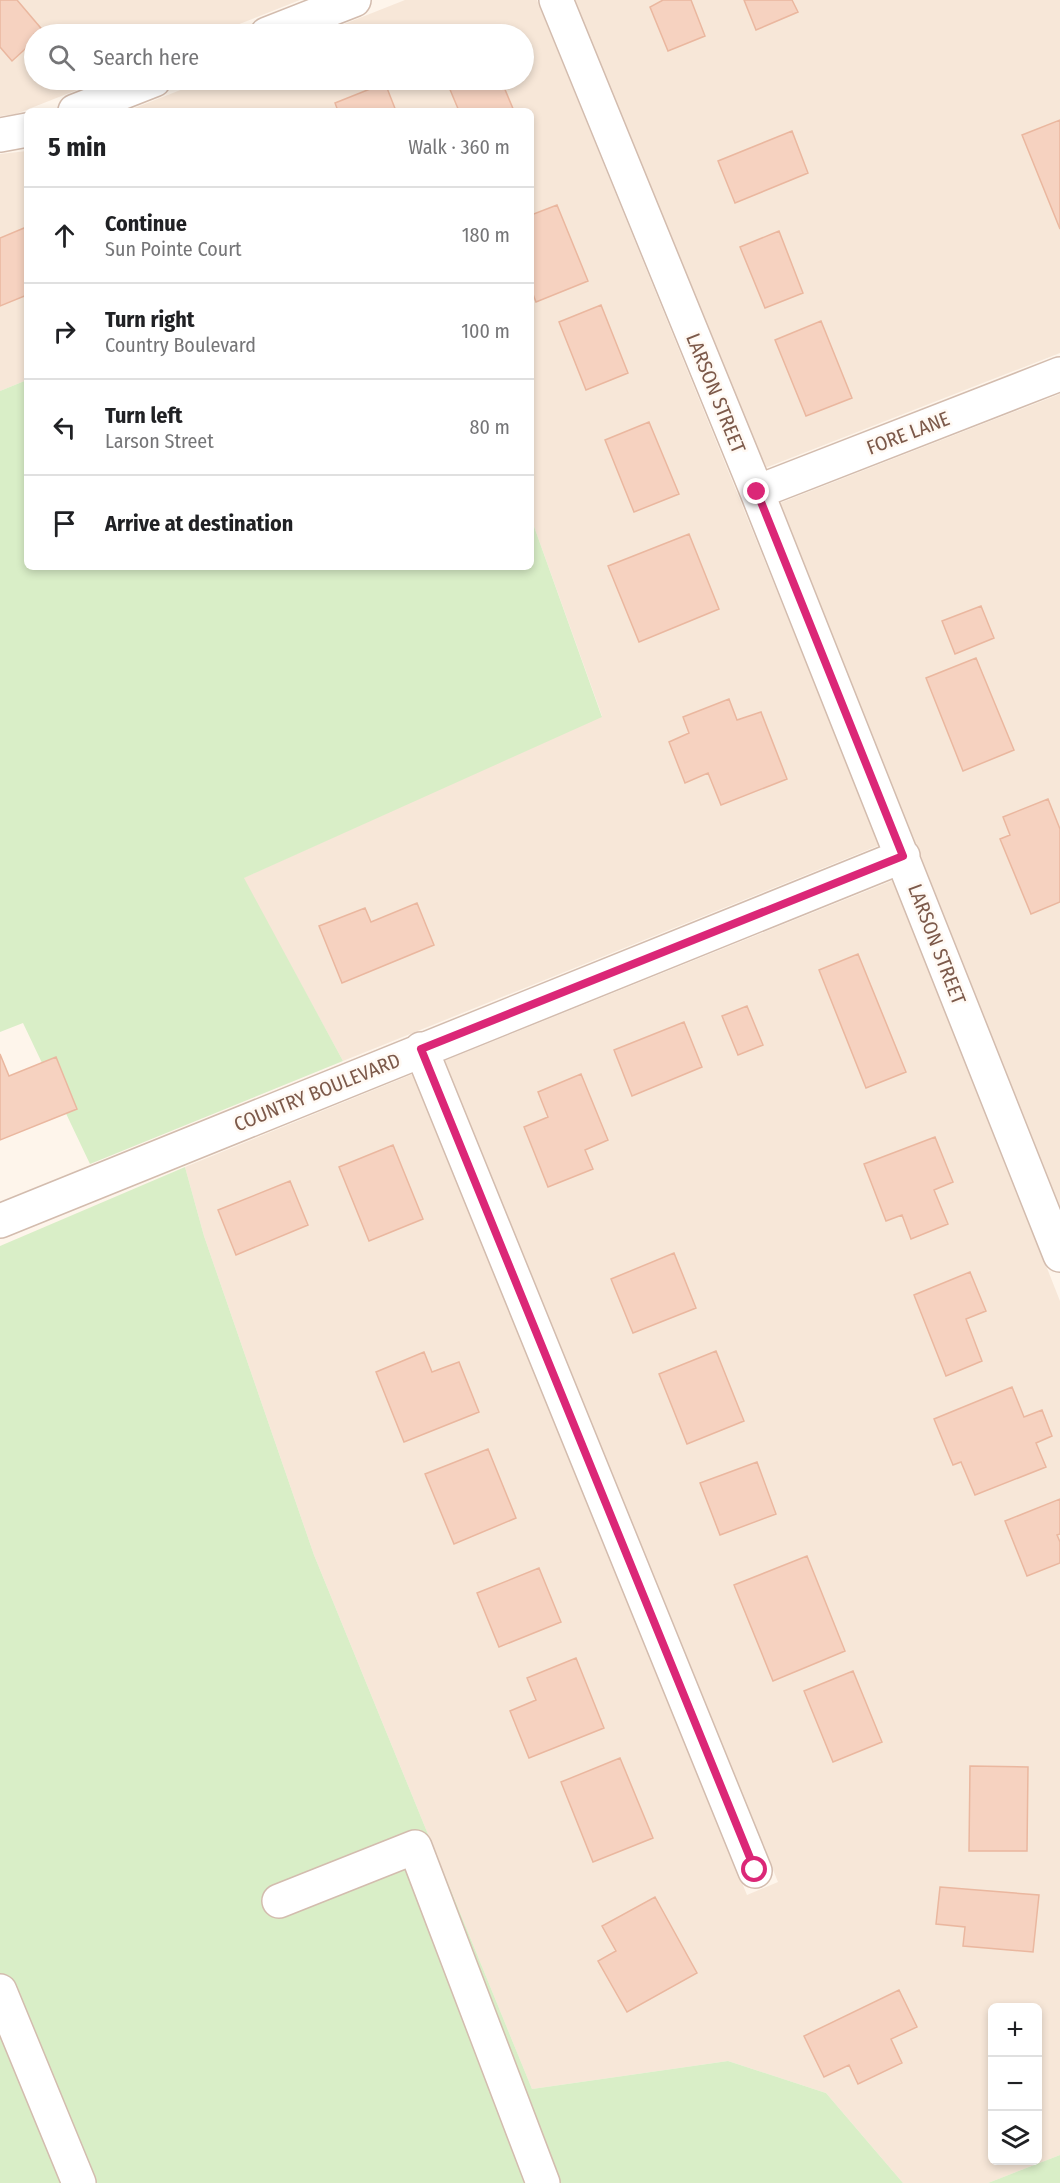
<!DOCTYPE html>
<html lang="en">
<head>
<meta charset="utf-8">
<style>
	:root { --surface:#fff; --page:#f2f2f2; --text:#202124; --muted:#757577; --line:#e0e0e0 }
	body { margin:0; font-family:"Fira Sans Condensed",sans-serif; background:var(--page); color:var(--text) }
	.controls { position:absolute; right:18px; bottom:18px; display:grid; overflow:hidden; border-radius:9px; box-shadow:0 3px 9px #0003 }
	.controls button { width:54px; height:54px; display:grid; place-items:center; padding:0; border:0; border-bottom:2px solid var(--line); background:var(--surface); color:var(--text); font:30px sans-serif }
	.stop { position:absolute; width:18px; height:18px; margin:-14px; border:4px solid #db2777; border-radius:50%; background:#fff }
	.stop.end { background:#db2777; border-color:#fff; box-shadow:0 2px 6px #0008 }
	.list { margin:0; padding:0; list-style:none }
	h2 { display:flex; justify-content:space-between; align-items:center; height:78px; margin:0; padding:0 24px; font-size:26px }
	h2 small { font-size:20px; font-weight:400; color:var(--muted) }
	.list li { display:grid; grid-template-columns:39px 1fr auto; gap:18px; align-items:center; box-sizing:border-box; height:96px; padding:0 24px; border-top:2px solid var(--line) }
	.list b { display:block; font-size:22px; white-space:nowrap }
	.list p { margin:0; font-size:20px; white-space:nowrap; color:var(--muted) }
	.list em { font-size:20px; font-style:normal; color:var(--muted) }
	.icon { flex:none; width:33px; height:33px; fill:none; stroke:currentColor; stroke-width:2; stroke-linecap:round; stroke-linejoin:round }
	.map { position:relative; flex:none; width:1060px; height:2183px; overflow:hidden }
	.search { position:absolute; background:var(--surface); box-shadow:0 3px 9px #0003; left:24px; top:24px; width:510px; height:66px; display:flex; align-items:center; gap:15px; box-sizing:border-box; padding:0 21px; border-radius:33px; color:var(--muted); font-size:22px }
	.panel { position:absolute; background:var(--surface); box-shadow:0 3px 9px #0003; left:24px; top:108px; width:510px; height:462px; border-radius:9px }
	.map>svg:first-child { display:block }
	.residential { fill:#f7e7d8; fill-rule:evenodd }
	.green { fill:#d9eec7 }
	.building { fill:#f6d2c0; stroke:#eab79f; stroke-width:1.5 }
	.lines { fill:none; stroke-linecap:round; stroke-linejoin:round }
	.minor-casing { stroke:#d3bcae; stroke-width:36 }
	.minor { stroke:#fff; stroke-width:33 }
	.route { stroke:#db2777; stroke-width:8 }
	.labels { text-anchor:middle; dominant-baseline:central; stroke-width:5; stroke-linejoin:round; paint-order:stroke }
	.street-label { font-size:20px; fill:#7c594a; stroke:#fff9f3 }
</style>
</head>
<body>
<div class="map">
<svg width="1060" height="2183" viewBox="0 0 1060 2183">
	<rect width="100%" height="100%" fill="#fef5eb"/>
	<path class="residential" d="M0 0H300L214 34H34V80H102L16 114 0 116Z
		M405 0H537L880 845 343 1061 243 878 602 716 531 518V111H127L206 80H524V34H319Z
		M574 0H1060V353L765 468Z
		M27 151V380L0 391V154Z
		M1060 394V1208L780 503Z
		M894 880 1060 1301V2155L988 2183H903L826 2093 728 2061 532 2089 314 1555 204 1236 185 1167 413 1074 747 1895 778 1882 444 1061ZM992 2008H1038V2160H992Z"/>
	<path class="green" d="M27 380V567H531V518L602 717 244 878 343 1061 90 1164 23 1023 0 1032V391Z
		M185 1167 204 1236 314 1555 532 2089 728 2061 826 2093 903 2183H0V1246Z
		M1060 2155V2183H988Z"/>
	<path class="building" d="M0 0H17L45 33 34 34V41L12 61 0 47Z
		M663 0H691L705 36 668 51 650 7Z
		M744 0H792L798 12 756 30Z
		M446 80H501L514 111H459Z
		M385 83 396 111H338L335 103Z
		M1060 120V229L1022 135Z
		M792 131 808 173 735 203 718 161Z
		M557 205 588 281 536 302 531 289V215Z
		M24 228 27 234V295L0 306V238Z
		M779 231 803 293 765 308 740 247Z
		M601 305 628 373 586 390 559 322Z
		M821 321 852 398 806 416 775 340Z
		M649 422 679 494 634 512 605 440Z
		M689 534 719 609 639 642 608 566Z
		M981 606 994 638 955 654 942 621Z
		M976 658 1014 750 963 771 926 678Z
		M729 699 737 720 761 712 787 779 721 805 708 773 685 783 669 742 689 733 683 717Z
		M1048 799 1060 829V902L1031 914 1000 839 1010 835 1003 817Z
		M417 903 434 945 342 983 319 926 365 908 371 922Z
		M858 954 906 1072 866 1088 819 970Z
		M747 1006 763 1045 738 1055 722 1016Z
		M684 1022 702 1067 632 1096 614 1050Z
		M0 1054 9 1076 56 1057 77 1109 0 1140Z
		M581 1074 608 1140 585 1150 593 1169 548 1187 524 1127 548 1117 538 1092Z
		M935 1137 953 1182 934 1190 948 1224 911 1239 902 1215 886 1221 864 1164Z
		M393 1145 423 1219 369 1241 339 1167Z
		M290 1181 308 1225 236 1255 218 1210Z
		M674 1253 696 1308 633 1333 611 1279Z
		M970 1272 986 1311 966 1319 982 1361 946 1376 914 1295Z
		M716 1351 744 1421 687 1444 659 1374Z
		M424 1352 432 1372 459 1362 479 1412 404 1442 376 1372Z
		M1012 1387 1024 1417 1042 1410 1052 1436 1036 1443 1046 1467 975 1495 961 1462 953 1465 934 1419Z
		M488 1449 516 1518 454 1544 425 1474Z
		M757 1462 776 1514 720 1535 700 1483Z
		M1060 1499V1534L1057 1535 1060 1542V1563L1027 1576 1005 1521Z
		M807 1556 845 1651 773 1681 734 1585Z
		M539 1568 561 1622 499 1647 477 1593Z
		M576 1658 604 1728 529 1758 510 1711 536 1700 527 1678Z
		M853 1671 882 1742 833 1762 804 1691Z
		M620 1758 653 1838 593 1862 561 1782Z
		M970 1766 1028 1767 1027 1851H969Z
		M940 1887 1039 1895 1033 1952 963 1946 965 1927 936 1924Z
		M655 1897 697 1973 627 2012 598 1961 616 1951 602 1926Z
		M899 1990 917 2027 891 2039 902 2063 858 2084 849 2065 824 2077 804 2036Z"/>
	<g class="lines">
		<g class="minor-casing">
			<path id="minor" d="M556 0 757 492 1060 1255
				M267 34 354 0
				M75 111 154 80
				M0 135 27 130
				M757 492 1060 374
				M421 1049 755 1871
				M0 1221 903 856
				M279 1901 415 1847 543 2183
				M0 1991 79 2183"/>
		</g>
		<use href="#minor" class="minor"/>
	</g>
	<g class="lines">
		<path class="route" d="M755 1870 421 1049 903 856 757 492"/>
	</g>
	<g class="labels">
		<g class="street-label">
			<text transform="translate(716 393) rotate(68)">LARSON STREET</text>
			<text transform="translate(908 433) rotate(-21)">FORE LANE</text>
			<text transform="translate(937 944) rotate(69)">LARSON STREET</text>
			<text transform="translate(317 1092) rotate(-22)">COUNTRY BOULEVARD</text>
		</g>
	</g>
</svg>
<div class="controls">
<button>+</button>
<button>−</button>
<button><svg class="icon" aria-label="layers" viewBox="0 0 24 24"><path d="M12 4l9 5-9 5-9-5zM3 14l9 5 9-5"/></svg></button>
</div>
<div class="stop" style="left:755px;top:1870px"></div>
<div class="stop end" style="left:757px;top:492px"></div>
<div class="search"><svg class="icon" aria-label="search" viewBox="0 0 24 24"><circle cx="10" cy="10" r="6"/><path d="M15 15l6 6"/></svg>Search here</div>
<section class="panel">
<h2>5 min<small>Walk · 360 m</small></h2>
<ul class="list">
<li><svg class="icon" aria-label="ahead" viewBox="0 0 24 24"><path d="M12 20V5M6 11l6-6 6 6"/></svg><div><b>Continue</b><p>Sun Pointe Court</p></div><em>180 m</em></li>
<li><svg class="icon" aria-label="right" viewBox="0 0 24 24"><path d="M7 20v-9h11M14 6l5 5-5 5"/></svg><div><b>Turn right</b><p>Country Boulevard</p></div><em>100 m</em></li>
<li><svg class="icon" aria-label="left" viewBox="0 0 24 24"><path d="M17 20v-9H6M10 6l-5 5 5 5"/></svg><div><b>Turn left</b><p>Larson Street</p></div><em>80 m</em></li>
<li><svg class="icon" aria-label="arrive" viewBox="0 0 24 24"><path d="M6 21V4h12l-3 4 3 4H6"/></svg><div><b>Arrive at destination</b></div></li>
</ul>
</section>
</div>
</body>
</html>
